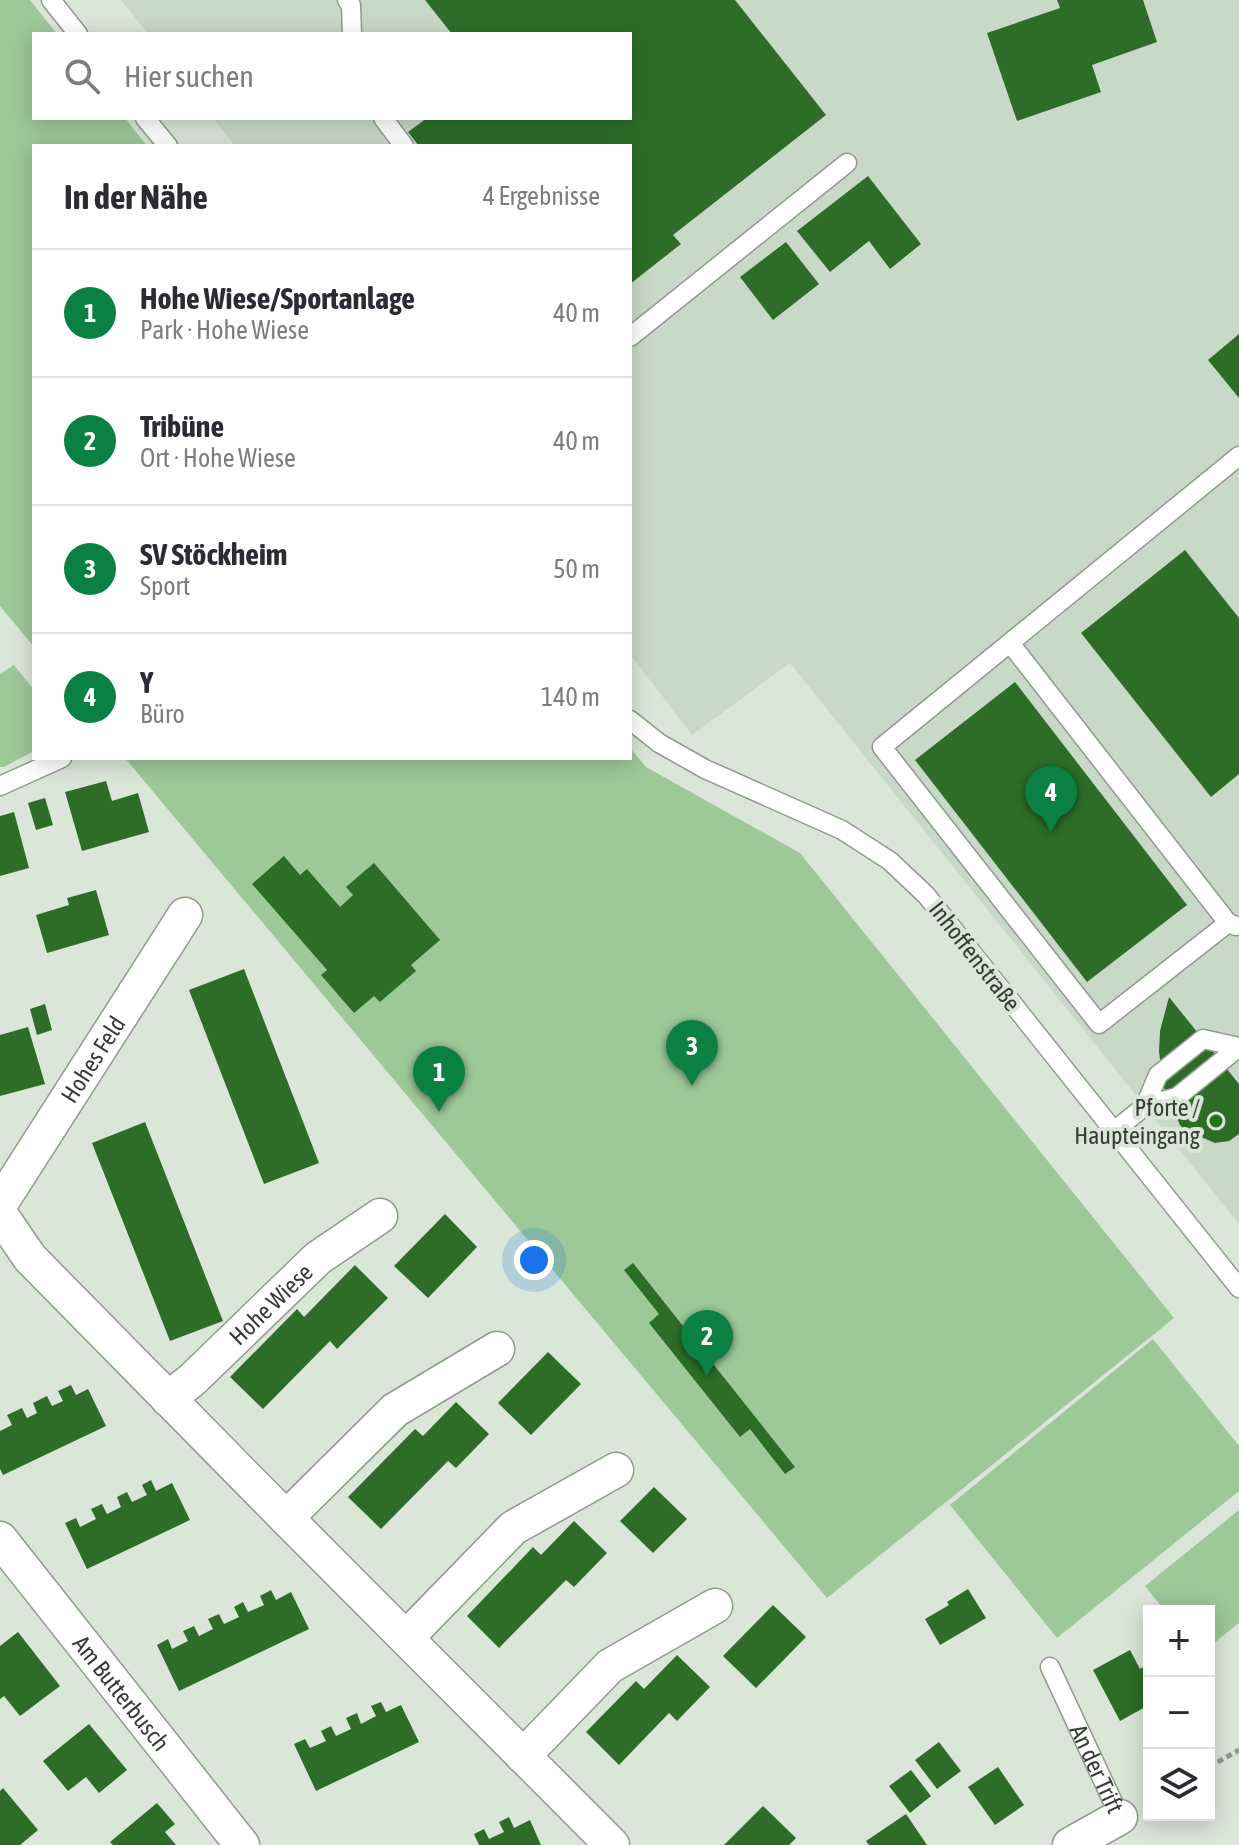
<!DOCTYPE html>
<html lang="de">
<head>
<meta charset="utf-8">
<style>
	:root { --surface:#fff; --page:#f2f2f3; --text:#2b2b33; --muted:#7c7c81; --line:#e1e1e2; --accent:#0b8043 }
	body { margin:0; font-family:"Asap Condensed",sans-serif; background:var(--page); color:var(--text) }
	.controls { position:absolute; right:24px; bottom:24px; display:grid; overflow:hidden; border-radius:0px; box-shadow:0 4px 20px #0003 }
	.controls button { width:72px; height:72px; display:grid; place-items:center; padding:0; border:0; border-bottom:2px solid var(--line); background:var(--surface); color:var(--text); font:40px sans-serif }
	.you { position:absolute; left:534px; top:1260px; width:28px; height:28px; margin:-20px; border:6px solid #fff; border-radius:50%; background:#1a73e8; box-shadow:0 0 0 12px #1a73e833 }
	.badge { display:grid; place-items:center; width:52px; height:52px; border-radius:50%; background:var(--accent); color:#fff; font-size:26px; font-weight:700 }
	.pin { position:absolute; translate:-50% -66px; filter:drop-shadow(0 2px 4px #0008) }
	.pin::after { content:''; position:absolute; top:42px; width:28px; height:24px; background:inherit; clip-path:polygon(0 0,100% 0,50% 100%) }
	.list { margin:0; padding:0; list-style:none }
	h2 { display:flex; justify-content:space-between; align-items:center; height:104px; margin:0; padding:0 32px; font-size:34px }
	h2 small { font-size:26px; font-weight:400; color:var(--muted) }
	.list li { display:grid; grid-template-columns:52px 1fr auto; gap:24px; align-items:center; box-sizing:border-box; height:128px; padding:0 32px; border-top:2px solid var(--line) }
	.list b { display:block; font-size:30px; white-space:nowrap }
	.list p { margin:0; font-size:26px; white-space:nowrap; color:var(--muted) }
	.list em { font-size:26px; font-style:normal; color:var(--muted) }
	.icon { flex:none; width:44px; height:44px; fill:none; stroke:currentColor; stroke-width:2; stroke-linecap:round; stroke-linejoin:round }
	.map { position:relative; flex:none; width:1239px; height:1845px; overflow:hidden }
	.search { position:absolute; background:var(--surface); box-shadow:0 4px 20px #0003; left:32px; top:32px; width:600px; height:88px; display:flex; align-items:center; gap:20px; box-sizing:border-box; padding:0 28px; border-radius:0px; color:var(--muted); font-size:30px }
	.panel { position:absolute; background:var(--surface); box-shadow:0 4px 20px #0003; left:32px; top:144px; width:600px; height:616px; border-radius:0px }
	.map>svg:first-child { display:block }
	.built { fill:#c9d9c7 }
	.green { fill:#9dc898 }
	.building { fill:#2d6d28 }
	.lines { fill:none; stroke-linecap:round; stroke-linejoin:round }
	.service-casing { stroke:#909b8e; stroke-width:21 }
	.minor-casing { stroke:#909b8e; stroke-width:37 }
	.path { stroke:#91998f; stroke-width:5; stroke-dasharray:6 4; stroke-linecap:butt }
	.service { stroke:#fff; stroke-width:18 }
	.minor { stroke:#fff; stroke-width:34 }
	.poi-dot { fill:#21731c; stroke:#dae6d8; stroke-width:3 }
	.labels { text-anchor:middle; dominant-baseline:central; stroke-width:8; stroke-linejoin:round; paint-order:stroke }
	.street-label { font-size:24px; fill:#373b36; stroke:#dae6d8 }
	.poi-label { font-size:24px; fill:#373b36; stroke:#dae6d8; text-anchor:end }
</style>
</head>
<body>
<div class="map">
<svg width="1239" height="1845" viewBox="0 0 1239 1845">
	<rect width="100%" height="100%" fill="#dae6d8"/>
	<path class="built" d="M121 0H1239V1224L790 663 692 735 630 654V146H235L213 118H630V34H148Z"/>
	<path class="green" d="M0 0H30L57 34H34V118H125L147 146H34V647L0 606Z
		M14 665 34 690V751L4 767H0V674Z
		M630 748 646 767 800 853 1174 1318 827 1598 125 758H630Z
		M1153 1339 1239 1446V1491L1057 1638 950 1505Z
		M1239 1510V1623L1209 1647V1611H1165L1145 1586Z"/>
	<path class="building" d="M425 0H735L826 115 673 235 681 244 630 284V146H419L408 132 427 118H630V34H452Z
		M1057 0H1143L1157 42 1092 65 1101 92 1017 121 987 33 1060 8Z
		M868 176 921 244 890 269 869 241 830 272 797 231Z
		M786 242 819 284 773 320 740 277Z
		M1239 334V398L1208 360Z
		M1185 550 1239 618V774L1211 797 1081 633Z
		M1015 682 1187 905 1087 982 915 760Z
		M106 781 112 801 138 793 149 832 82 851 65 792Z
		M45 798 53 825 36 830 28 803Z
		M14 812 29 868 0 876V816Z
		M284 856 300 875 307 869 340 907 353 895 346 887 374 863 440 940 411 965 416 971 380 1002 374 996 354 1013 321 975 327 970 252 884Z
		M96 890 109 935 47 953 36 915 69 905 67 898Z
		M244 969 319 1163 264 1184 189 990Z
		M1169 997 1239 1084V1134L1229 1141 1215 1143 1201 1137 1193 1143 1180 1125 1171 1106 1164 1088 1159 1052 1160 1031Z
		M45 1004 52 1030 37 1035 30 1009Z
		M28 1027 45 1084 0 1096V1035Z
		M145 1122 223 1321 170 1341 92 1143Z
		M445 1214 477 1247 428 1298 394 1266Z
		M633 1263 795 1467 785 1474 750 1429 740 1437 649 1323 659 1314 624 1270Z
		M355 1265 388 1298 337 1349 330 1341 263 1409 230 1377 297 1309 304 1317Z
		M548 1352 581 1384 531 1435 498 1403Z
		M71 1385 76 1395 88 1389 106 1426 3 1475 0 1469V1431L12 1425 7 1415 22 1408 27 1418 37 1413 33 1403 47 1396 52 1406 63 1401 58 1391Z
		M456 1402 489 1434 456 1468 448 1461 381 1529 348 1497 415 1429 423 1436Z
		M151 1480 156 1491 172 1483 190 1520 87 1569 65 1523 76 1518 80 1527 96 1519 91 1509 102 1504 107 1514 121 1507 117 1497 127 1492 132 1502 147 1495 142 1485Z
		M654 1487 687 1519 653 1553 620 1521Z
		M574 1521 607 1553 574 1587 566 1580 499 1648 467 1616 533 1547 541 1555Z
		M968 1589 986 1618 940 1645 925 1619 949 1605 947 1602Z
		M271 1590 276 1600 291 1592 309 1629 179 1691 157 1645 168 1639 172 1649 188 1641 183 1631 194 1626 199 1636 213 1629 208 1619 219 1614 224 1624 239 1617 234 1607 243 1602 248 1612 264 1605 260 1596Z
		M773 1605 806 1637 756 1688 723 1656Z
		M18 1632 60 1686 20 1716 4 1696 0 1699V1646Z
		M1130 1650 1140 1669 1149 1664V1705L1120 1721 1093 1670Z
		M677 1655 710 1687 677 1721 669 1713 619 1765 586 1732 636 1681 644 1689Z
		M381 1702 386 1712 401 1705 419 1742 316 1791 294 1744 305 1739 310 1748 326 1741 321 1731 331 1726 336 1736 351 1729 346 1718 357 1713 361 1724 376 1716 371 1706Z
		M89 1724 127 1770 99 1793 86 1777 68 1791 43 1761Z
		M939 1742 961 1771 937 1789 915 1760Z
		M998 1767 1024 1805 995 1825 968 1787Z
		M911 1770 931 1796 910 1813 889 1786Z
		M3 1788 38 1830 20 1845H0V1791Z
		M157 1803 175 1824 165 1832 176 1845H113L110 1842Z
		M763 1806 796 1838 789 1845H724Z
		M906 1814 927 1845H869L866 1841Z
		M509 1817 514 1828 530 1820 541 1845H479L474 1834 484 1829 489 1839 504 1832 499 1822Z"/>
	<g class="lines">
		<g class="service-casing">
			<g id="service">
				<path d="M51 0 78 34"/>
				<path d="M347 0 351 5 352 34"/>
				<path d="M145 118 168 146"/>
				<path d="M383 118 404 146"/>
				<path d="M630 337 847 163"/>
				<path d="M1010 643 1228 923 1236 926"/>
				<path d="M630 720 659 743 705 769 842 830 890 861 926 895 1239 1288"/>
				<path d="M0 786 62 758"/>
				<path d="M1228 923 1099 1024 882 747 1239 456"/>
				<path d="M1145 1106 1158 1075 1203 1039 1239 1047"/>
				<path d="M1114 1131 1145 1106 1177 1097 1239 1047"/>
				<path id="s1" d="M1050 1667 1120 1817"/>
			</g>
		</g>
		<g class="minor-casing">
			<g id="minor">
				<path id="s2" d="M0 1204 185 915"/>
				<path d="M0 1214 30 1258 286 1518 612 1845"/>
				<path id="s3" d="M168 1399 193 1379 318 1258 380 1216"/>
				<path d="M286 1518 395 1410 497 1349"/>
				<path id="s4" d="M0 1539 242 1845"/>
				<path d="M406 1638 513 1528 616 1470"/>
				<path d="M523 1756 610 1666 715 1606"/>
				<path d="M1070 1845 1120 1817"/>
			</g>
		</g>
		<path class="path" d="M1209 1767 1239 1750"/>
		<use href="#service" class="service"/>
		<use href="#minor" class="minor"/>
	</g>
	<circle class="poi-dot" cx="1216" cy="1121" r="8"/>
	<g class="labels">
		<g class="street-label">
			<text transform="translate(975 956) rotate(52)">Inhoffenstraße</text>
			<text stroke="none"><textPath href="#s2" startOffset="172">Hohes Feld</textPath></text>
			<text stroke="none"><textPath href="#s3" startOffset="140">Hohe Wiese</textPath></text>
			<text stroke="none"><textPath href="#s4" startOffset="196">Am Butterbusch</textPath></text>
			<text stroke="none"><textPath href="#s1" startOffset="112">An der Trift</textPath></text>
		</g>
		<g class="poi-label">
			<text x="1200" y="1107">Pforte /<tspan x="1200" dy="28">Haupteingang</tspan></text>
		</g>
	</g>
</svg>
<div class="controls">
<button>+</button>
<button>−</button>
<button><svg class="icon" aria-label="layers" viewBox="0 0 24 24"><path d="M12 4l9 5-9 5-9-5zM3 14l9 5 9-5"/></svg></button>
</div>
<div class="you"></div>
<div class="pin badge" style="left:439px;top:1112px">1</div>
<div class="pin badge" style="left:707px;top:1376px">2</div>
<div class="pin badge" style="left:692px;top:1086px">3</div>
<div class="pin badge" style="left:1051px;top:832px">4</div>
<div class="search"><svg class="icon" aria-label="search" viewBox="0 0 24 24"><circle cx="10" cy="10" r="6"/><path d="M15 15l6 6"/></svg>Hier suchen</div>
<section class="panel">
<h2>In der Nähe<small>4 Ergebnisse</small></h2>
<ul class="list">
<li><span class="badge">1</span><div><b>Hohe Wiese/Sportanlage</b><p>Park · Hohe Wiese</p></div><em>40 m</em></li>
<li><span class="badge">2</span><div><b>Tribüne</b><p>Ort · Hohe Wiese</p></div><em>40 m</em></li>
<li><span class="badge">3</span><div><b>SV Stöckheim</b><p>Sport</p></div><em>50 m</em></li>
<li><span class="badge">4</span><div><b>Y</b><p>Büro</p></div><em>140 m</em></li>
</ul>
</section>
</div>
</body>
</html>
